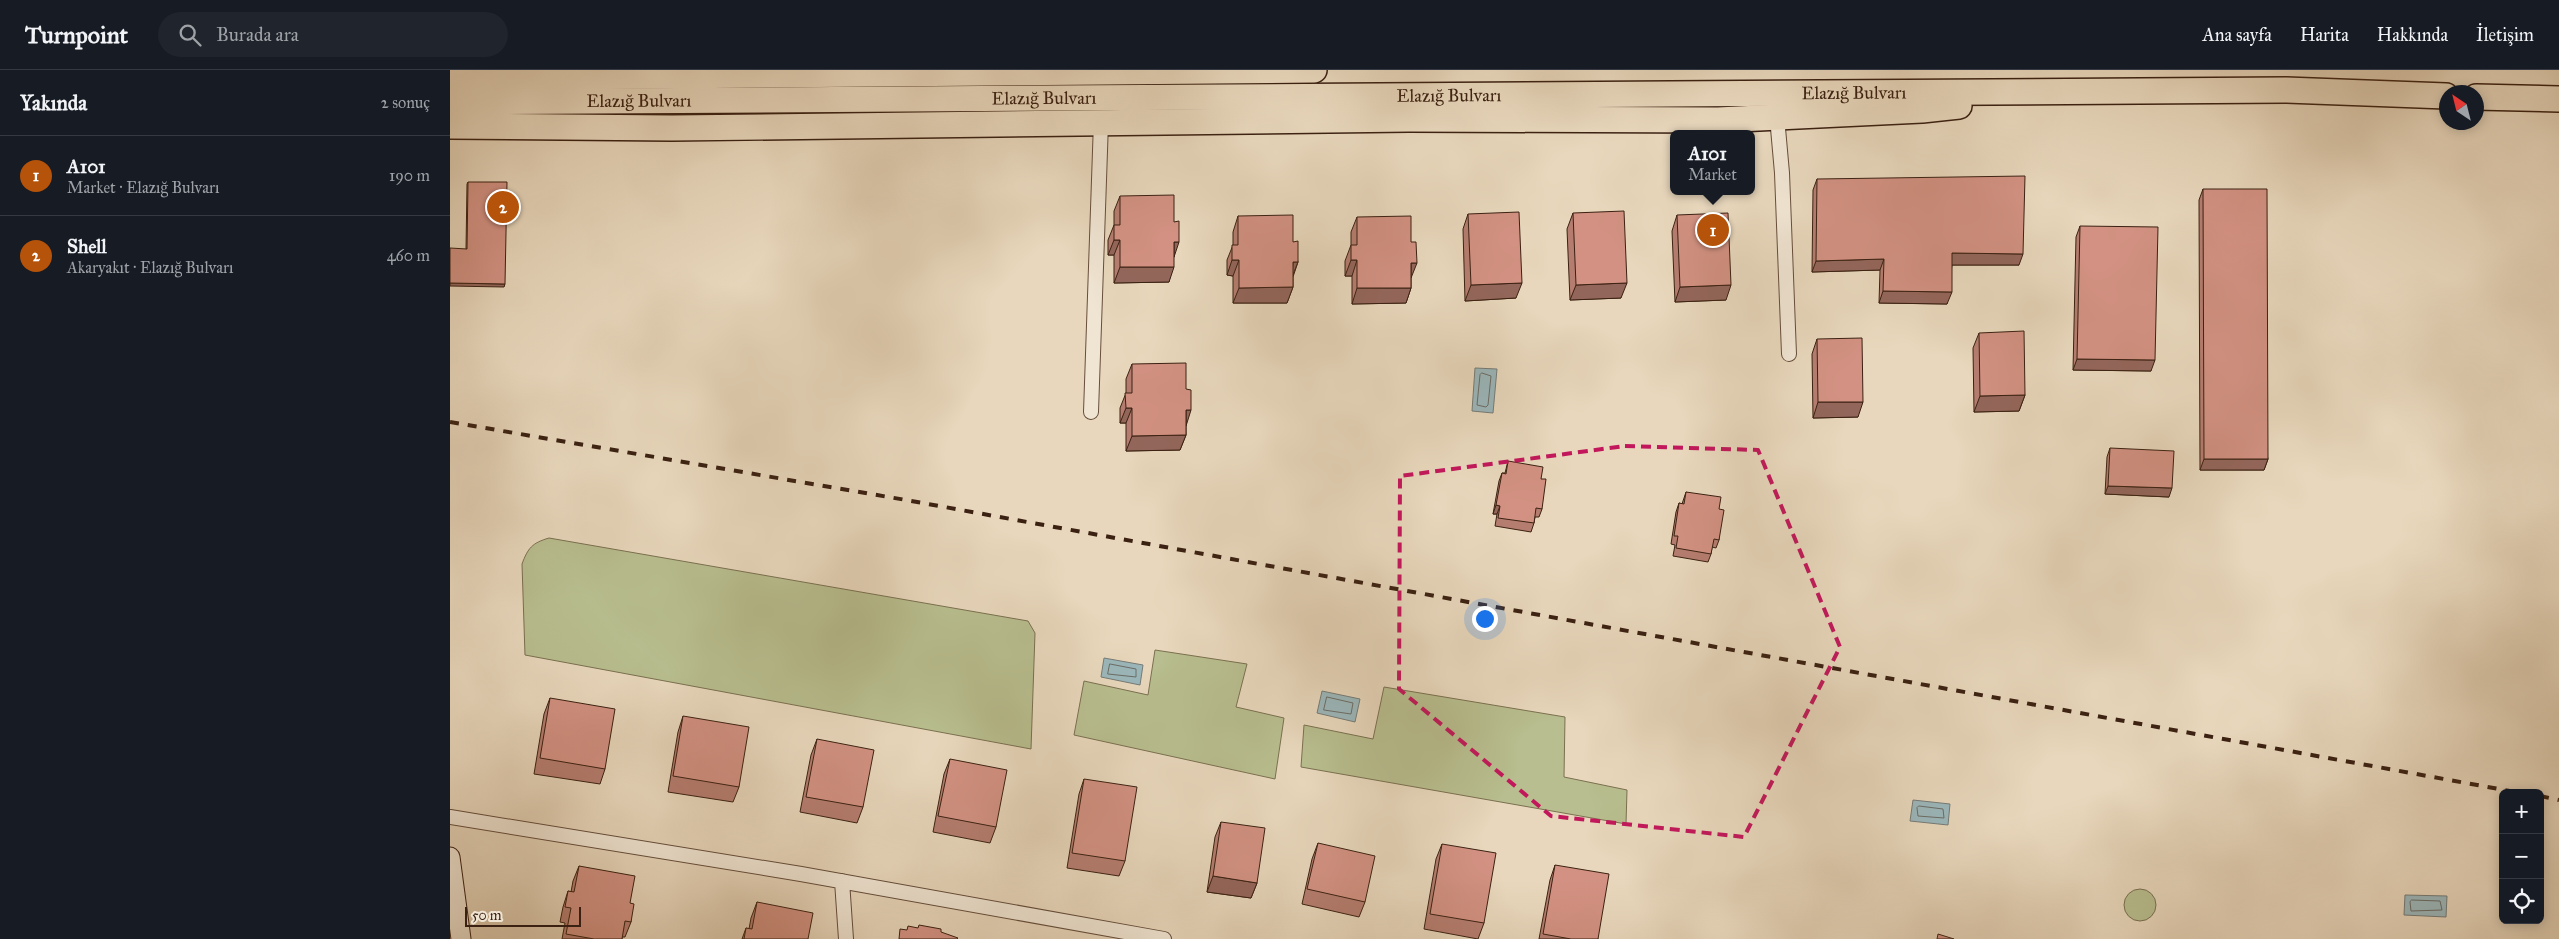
<!DOCTYPE html>
<html lang="tr">
<head>
<meta charset="utf-8">
<style>
  :root { --surface:#171b24; --page:#20242c; --text:#f1f3f6; --muted:#9ea1a6; --line:#363941; --accent:#b45309 }
  body { margin:0; font-family:"IM FELL Great Primer",serif; background:var(--page); color:var(--text) }
  .controls { position:absolute; right:15px; bottom:15px; display:grid; overflow:hidden; border-radius:8px; box-shadow:0 2px 12px #0003 }
  .controls button { width:45px; height:45px; display:grid; place-items:center; padding:0; border:0; border-bottom:1px solid var(--line); background:var(--surface); color:var(--text); font:25px sans-serif }
  .compass { position:absolute; left:1989px; top:15px; width:45px; height:45px; border-radius:50%; background:var(--surface); box-shadow:0 2px 12px #0003; rotate:325deg }
  .scale { position:absolute; left:15px; bottom:12px; width:116px; box-sizing:border-box; padding-left:5px; border:2px solid #3b2112; border-top:0; font-size:14px; line-height:18px; white-space:nowrap; color:#3b2112; -webkit-text-stroke:4px #f0e5d3; paint-order:stroke }
  .you { position:absolute; left:1034px; top:548px; width:18px; height:18px; margin:-12px; border:4px solid #fff; border-radius:50%; background:#1a73e8; box-shadow:0 0 0 8px #1a73e833 }
  .badge { display:grid; place-items:center; width:32px; height:32px; border-radius:50%; background:var(--accent); color:#fff; font-size:16px; font-weight:700 }
  .pin { position:absolute; translate:-50% -50%; border:2px solid #fff; box-shadow:0 1px 5px #0006 }
  .popup { position:absolute; left:1220px; top:60px; width:85px; height:65px; box-sizing:border-box; display:grid; place-content:center; border-radius:8px; background:var(--surface); filter:drop-shadow(0 1px 4px #0005); font-size:16px; white-space:nowrap; color:var(--muted) }
  .popup b { font-size:19px; color:var(--text) }
  .popup::after { content:''; position:absolute; left:50%; top:100%; margin-left:-10px; border:10px solid transparent; border-top-color:var(--surface) }
  .list { margin:0; padding:0; list-style:none }
  h2 { display:flex; justify-content:space-between; align-items:center; height:65px; margin:0; padding:0 20px; font-size:21px }
  h2 small { font-size:16px; font-weight:400; color:var(--muted) }
  .list li { display:grid; grid-template-columns:32px 1fr auto; gap:15px; align-items:center; box-sizing:border-box; height:80px; padding:0 20px; border-top:1px solid var(--line) }
  .list b { display:block; font-size:19px; white-space:nowrap }
  .list p { margin:0; font-size:16px; white-space:nowrap; color:var(--muted) }
  .list em { font-size:16px; font-style:normal; color:var(--muted) }
  .icon { flex:none; width:28px; height:28px; fill:none; stroke:currentColor; stroke-width:2; stroke-linecap:round; stroke-linejoin:round }
  .map { position:relative; flex:none; width:2109px; height:869px; overflow:hidden }
  header { display:flex; align-items:center; gap:30px; box-sizing:border-box; height:70px; padding:0 25px; background:var(--surface); border-bottom:1px solid var(--line) }
  header strong { font-size:24px }
  nav { display:flex; gap:28px; margin-inline-start:auto; font-size:18px }
  .search { width:350px; height:45px; background:var(--page); display:flex; align-items:center; gap:12px; box-sizing:border-box; padding:0 18px; border-radius:28px; color:var(--muted); font-size:19px }
  main { display:flex }
  aside { flex:1; background:var(--surface) }
  .map>svg:first-child { display:block }
  .green { fill:#b8be8f; stroke:#7a7050 }
  .water { fill:#9bb7bb; stroke:#757b77 }
  .lines { fill:none; stroke-linecap:round; stroke-linejoin:round }
  .shore { stroke:#6b6c66; stroke-width:1 }
  .street-casing { stroke:#664e3c; stroke-width:16 }
  .secondary-casing { stroke:#3b2112; stroke-width:21 }
  .highway-casing { stroke:#3b2112; stroke-width:28 }
  .street { stroke:#f0e5d3; stroke-width:14 }
  .secondary { stroke:#f0e5d3; stroke-width:19 }
  .highway { stroke:#e8d7bc; stroke-width:25 }
  .rail { stroke:#3b2112; stroke-width:4; stroke-dasharray:9 9; stroke-linecap:butt }
  .wall { fill:#b57d70; stroke:#3b2112 }
  .shaded-wall { fill:#93665b; stroke:#3b2112 }
  .building { fill:#d29182; stroke:#3b2112 }
  .marked { fill:none; stroke:#c2185b; stroke-width:4; stroke-dasharray:10 6; stroke-linejoin:round }
  .labels { text-anchor:middle; stroke-width:5; stroke-linejoin:round; paint-order:stroke }
  .street-label { font-size:18px; fill:#3b2112; stroke:#f0e5d3 }
</style>
</head>
<body>
<header>
<strong>Turnpoint</strong>
<div class="search"><svg class="icon" aria-label="search" viewBox="0 0 24 24"><circle cx="10" cy="10" r="6"/><path d="M15 15l6 6"/></svg>Burada ara</div>
<nav><a>Ana sayfa</a><a>Harita</a><a>Hakkında</a><a>İletişim</a></nav>
</header>
<main>
<aside>
<h2>Yakında<small>2 sonuç</small></h2>
<ul class="list">
<li><span class="badge">1</span><div><b>A101</b><p>Market · Elazığ Bulvarı</p></div><em>190 m</em></li>
<li><span class="badge">2</span><div><b>Shell</b><p>Akaryakıt · Elazığ Bulvarı</p></div><em>460 m</em></li>
</ul>
</aside>
<div class="map">
<svg width="2109" height="869" viewBox="0 0 2109 869">
  <rect width="100%" height="100%" fill="#e8d7bc"/>
  <filter id="stains"><feTurbulence type="fractalNoise" baseFrequency=".004" numOctaves="4"/><feColorMatrix values="0 0 0 0 .2 0 0 0 0 .09 0 0 0 0 .02 0 0 0 .5 -.17"/></filter>
  <radialGradient id="worn" r=".72"><stop offset=".6" stop-color="#630" stop-opacity="0"/><stop offset="1" stop-color="#630" stop-opacity=".3"/></radialGradient>
  <path class="green" d="M99 468 578 551 585 563 581 679 75 585 72 494C78 478 82 473 99 468Z
    M705 580 797 594 786 637 834 648 825 709 624 665 634 611 698 625Z
    M934 617 1115 647 1114 707 1177 720 1176 754 851 697 854 655 923 669Z
    M1674 835a16 16 0 1 1 32 0a16 16 0 1 1-32 0Z"/>
  <path class="water" d="M1025 298 1047 299 1043 343 1022 341Z
    M654 588 693 595 690 615 651 607Z
    M872 621 910 629 905 652 867 643Z
    M1463 730 1500 734 1498 755 1460 751Z
    M1955 825 1997 826 1996 847 1954 845Z"/>
  <g class="lines">
    <path class="shore" d="M1032 303 1041 306 1038 335 1036 337 1027 335 1030 305Z
      M660 594 686 599V607L658 604Z
      M877 627 903 633 901 644 874 640Z
      M1469 736 1493 739 1494 748 1468 746 1467 738Z
      M1962 830 1990 831 1992 840 1961 841 1960 832Z"/>
    <g class="street-casing">
      <path id="street" d="M1327 47 1332 103 1339 284
        M641 342 651 52
        M0 747 351 804 714 869
        M392 811 396 869"/>
    </g>
    <g class="secondary-casing">
      <path id="secondary" d="M0 787 11 869"/>
    </g>
    <g class="highway-casing">
      <g id="highway">
        <path d="M0 8 864 0"/>
        <path d="M2026 27 2109 29"/>
        <path id="s1" d="M0 32 1836 20 1996 26"/>
        <path d="M0 56 222 58 959 49 1268 50 1472 40 1509 36"/>
      </g>
    </g>
    <use href="#street" class="street"/>
    <use href="#secondary" class="secondary"/>
    <use href="#highway" class="highway"/>
    <path class="rail" d="M0 352 456 430 2071 723
      M2090 726 2109 730"/>
  </g>
  <path class="wall" d="M1367 109 1569 195H1502L1497 234 1429 233 1430 200 1362 202 1363 120Z
    M18 112 54 217 16 179 17 114Z
    M1753 119 1818 389 1814 400H1750L1749 130Z
    M670 126 724 186 719 212 664 213V185H658V170L664 155V141Z
    M1123 143 1171 228 1120 230 1117 159Z
    M1018 144 1066 228 1015 231 1013 159Z
    M1227 145 1276 230 1225 232 1222 161Z
    M788 146 843 172 848 192 843 207V217L837 233H783V206L777 205V190L783 175V162Z
    M907 147 961 207V218L956 233 902 234V206H895V191L901 175V162Z
    M1630 156 1701 301 1623 300 1626 167Z
    M1529 263 1575 325 1569 341 1524 342 1523 278Z
    M1367 269 1408 347 1363 348 1362 284Z
    M682 294 736 355V365L730 380 676 381V353H670V338L676 323V309Z
    M1660 378 1719 427 1655 424 1657 387Z
    M1058 391 1092 439 1089 447H1085L1084 453 1081 462 1045 456 1047 444H1043L1049 411 1052 403H1055Z
    M1236 422 1269 439V470L1266 478 1262 477 1261 484 1258 492 1223 486 1225 475 1221 474 1226 442 1229 433 1232 434Z
    M100 628 155 699 150 714 84 704 94 644Z
    M233 646 289 717 283 732 218 722 228 662Z
    M367 669 413 737 407 753 350 742 361 685Z
    M500 689 546 757 540 773 483 762 494 704Z
    M634 709 675 791 669 806 617 798 629 724Z
    M771 752 807 813 801 828 757 822 765 767Z
    M868 773 915 832 909 847 852 834 862 789Z
    M992 774 1034 853 1028 869 974 859 986 789Z
    M1105 795 1148 869H1089L1100 810Z
    M129 796 180 833 181 852 175 867H172V869H112L115 853 110 852 113 837 118 821 121 822 123 811Z
    M307 832 358 869H292L296 858 299 859 301 848Z"/>
  <path class="shaded-wall" d="M664 170H670L664 185H658Z
    M724 172H729L724 187Z
    M1502 183 1573 184 1569 195H1498Z
    M1434 189 1430 200 1362 202 1366 191Z
    M782 190H789L783 206 777 205Z
    M901 190H907L902 206H895Z
    M843 192H848L842 207Z
    M961 193H967L961 208Z
    M670 197H724L719 212 664 213Z
    M0 213 55 214 54 217 0 216Z
    M1072 213 1066 228 1015 231 1021 215Z
    M1177 213 1171 228 1120 230 1126 215Z
    M1281 215 1276 230 1225 232 1230 217Z
    M843 217 837 233H783L789 218Z
    M907 218H961L956 233 902 234Z
    M1433 221 1502 222 1497 234 1429 233Z
    M1627 289 1705 290 1701 301 1623 300Z
    M1575 325 1569 341 1524 342 1530 326Z
    M1368 332H1413L1408 347 1363 348Z
    M676 338H682L676 353H670Z
    M736 340H741L736 356Z
    M736 365 730 380 676 381 682 366Z
    M1754 389H1818L1814 400H1750Z
    M1658 416 1722 418 1719 427 1655 424Z
    M1046 435 1050 436 1047 444H1043Z
    M763 806 807 813 801 828 757 822Z"/>
  <path class="building" d="M1575 106 1573 184 1502 183V222L1433 221 1434 189 1366 191 1367 109Z
    M18 112H57L55 214 0 213V178L17 179Z
    M1753 119H1817L1818 389H1754Z
    M724 125V152L729 151V172H724V197H670V170H664V155H670V126Z
    M1174 141 1177 213 1126 215 1123 143Z
    M1069 142 1072 213 1021 215 1018 144Z
    M1278 143 1281 215 1230 217 1227 145Z
    M843 145V172L848 171V192H843V217L789 218V190H782V175H788V146Z
    M961 146V172H966L967 193H961V218H907V190H901V175H907V147Z
    M1630 156 1708 157 1705 290 1627 289Z
    M1574 261 1575 325 1530 326 1529 263Z
    M1412 268 1413 332H1368L1367 269Z
    M736 293V319L741 320V340H736V365L682 366V338H676L675 323H682V294Z
    M1660 378 1724 381 1722 418 1658 416Z
    M1058 391 1093 397 1091 409H1096L1092 439 1086 438 1084 453 1048 448 1050 436 1046 435 1052 403 1056 404Z
    M1236 422 1271 427 1269 439 1274 440 1269 470 1264 469 1261 484 1226 478 1228 466H1224L1229 433 1234 434Z
    M100 628 165 639 155 699 90 688Z
    M233 646 299 657 289 717 223 706Z
    M367 669 424 680 413 737 356 727Z
    M500 689 557 700 546 757 488 746Z
    M634 709 687 717 675 791 622 783Z
    M771 752 815 758 807 813 763 806Z
    M868 773 925 786 915 832 857 819Z
    M992 774 1046 783 1034 853 980 844Z
    M1105 795 1159 804 1148 869H1121L1093 864Z
    M129 796 185 806 180 833 184 834 181 852 175 851 172 869H144L116 864 121 838 115 837 118 821 124 822Z
    M307 832 363 843 358 869H294L296 858 302 859Z
    M469 855 491 859V862L508 868 507 869H449L450 859 457 860 458 856 468 858Z
    M1488 864 1504 869H1487Z"/>
  <path class="marked" d="M1175 376 1308 380 1390 577 1294 767 1101 746 949 619 950 406Z"/>
  <g class="labels">
    <g class="street-label">
      <text dy="6" stroke="none"><textPath href="#s1" startOffset="1404">Elazığ Bulvarı</textPath></text>
      <text dy="6" stroke="none"><textPath href="#s1" startOffset="999">Elazığ Bulvarı</textPath></text>
      <text dy="6" stroke="none"><textPath href="#s1" startOffset="594">Elazığ Bulvarı</textPath></text>
      <text dy="6" stroke="none"><textPath href="#s1" startOffset="189">Elazığ Bulvarı</textPath></text>
    </g>
  </g>
  <rect width="100%" height="100%" filter="url(#stains)"/>
  <rect width="100%" height="100%" fill="url(#worn)"/>
</svg>
<div class="controls">
<button>+</button>
<button>−</button>
<button><svg class="icon" aria-label="locate" viewBox="0 0 24 24"><circle cx="12" cy="12" r="6"/><path d="M12 2v4M12 18v4M2 12h4M18 12h4"/></svg></button>
</div>
<svg class="compass" viewBox="-18 -18 36 36"><path d="M0-13l5 13h-10z" fill="#e53935"/><path d="M0 13l5-13h-10z" fill="#9ea1a6"/></svg>
<div class="scale">50 m</div>
<div class="you"></div>
<div class="pin badge" style="left:1263px;top:160px">1</div>
<div class="popup"><b>A101</b>Market</div>
<div class="pin badge" style="left:53px;top:137px">2</div>
</div>
</main>
</body>
</html>
